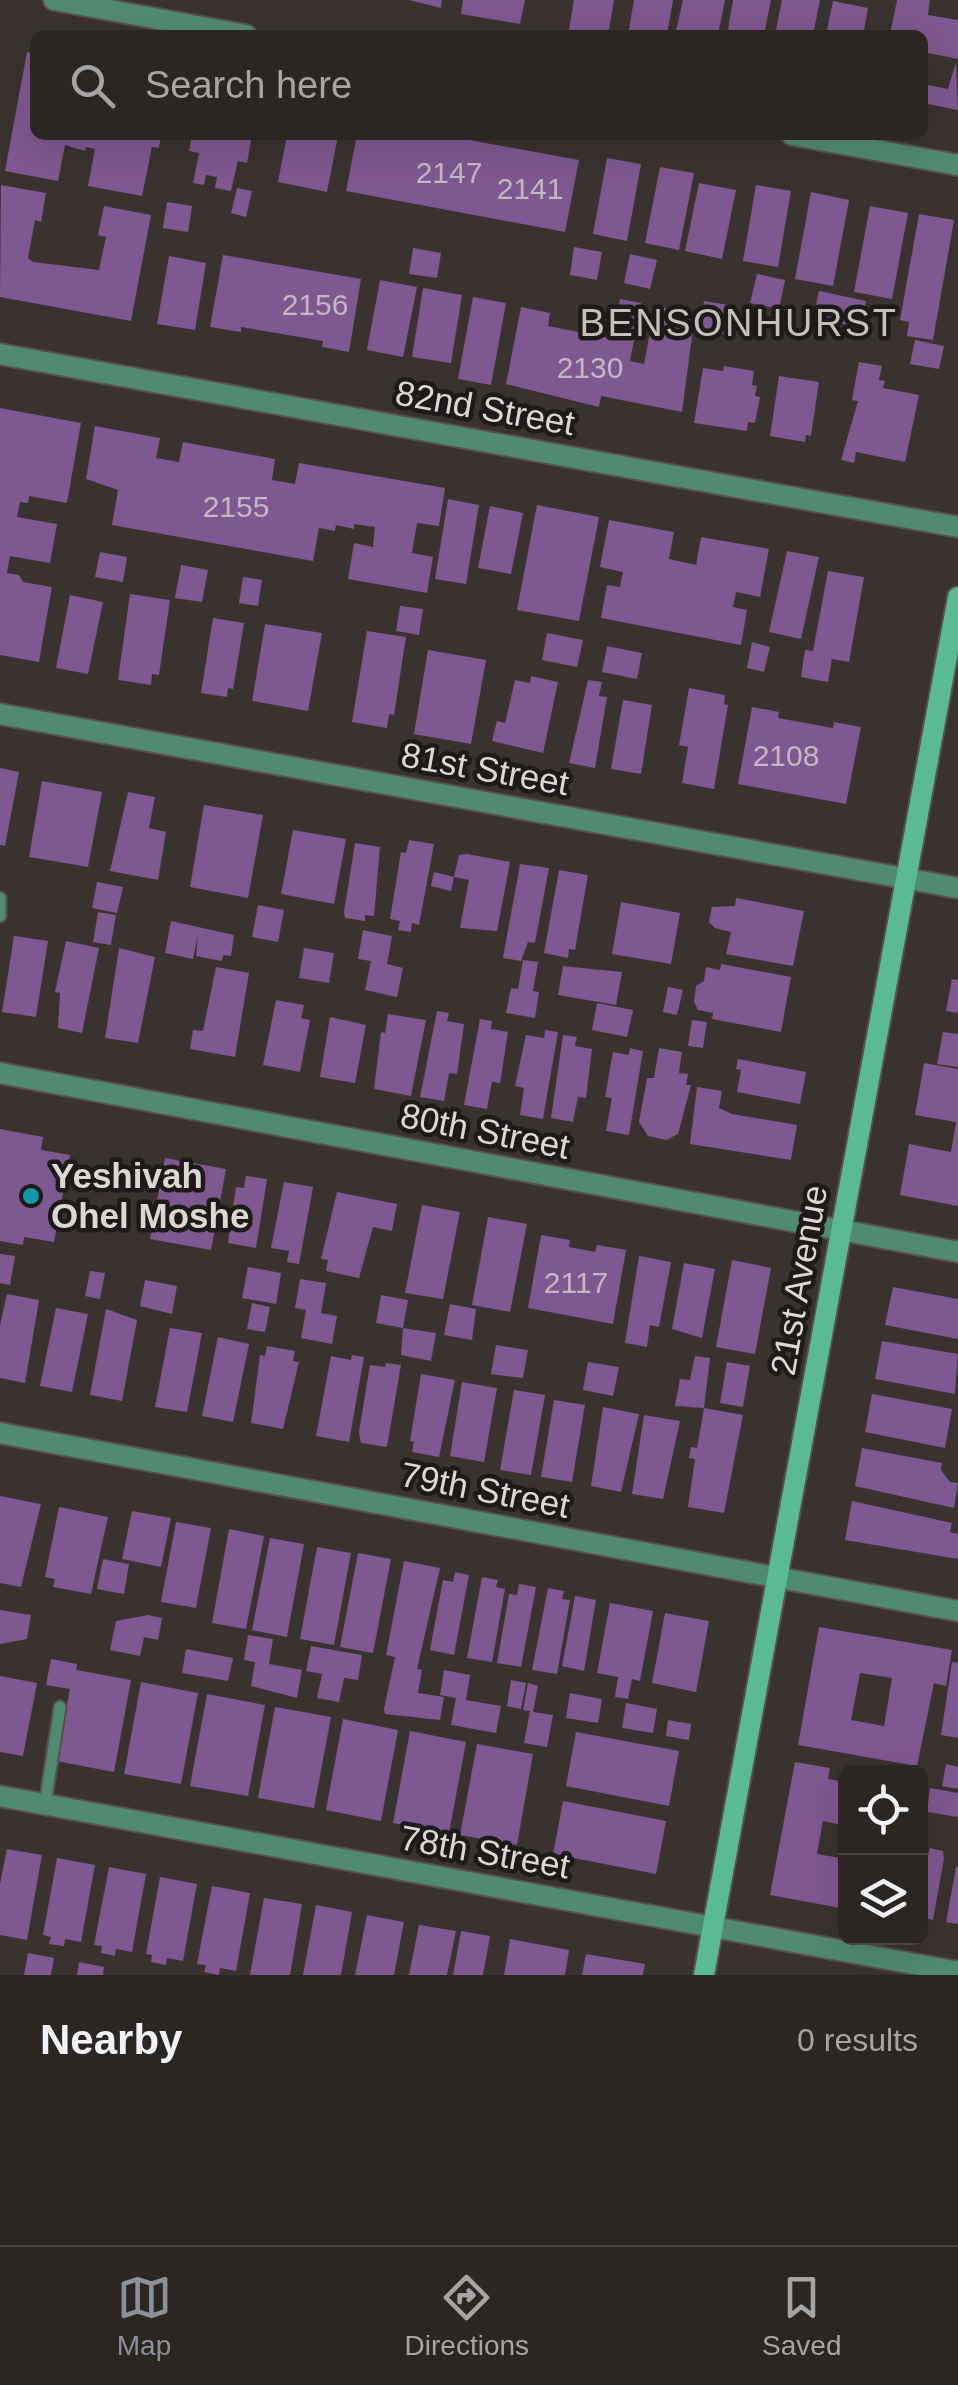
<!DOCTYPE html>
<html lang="en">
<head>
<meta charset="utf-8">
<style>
  :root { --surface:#2c2623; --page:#342e2b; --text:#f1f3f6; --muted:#a6a5a6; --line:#484341; --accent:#8c9099 }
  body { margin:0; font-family:Arial,sans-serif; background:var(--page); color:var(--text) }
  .controls { position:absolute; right:30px; bottom:30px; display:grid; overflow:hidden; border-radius:15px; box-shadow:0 10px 40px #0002 }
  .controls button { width:90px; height:90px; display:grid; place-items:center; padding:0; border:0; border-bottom:2px solid var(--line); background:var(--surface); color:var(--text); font:50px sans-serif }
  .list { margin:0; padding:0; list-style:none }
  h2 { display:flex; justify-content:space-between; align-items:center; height:130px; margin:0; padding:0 40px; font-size:42px }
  h2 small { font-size:32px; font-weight:400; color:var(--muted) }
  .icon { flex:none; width:55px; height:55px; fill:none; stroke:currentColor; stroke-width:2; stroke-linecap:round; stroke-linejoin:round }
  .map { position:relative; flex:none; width:958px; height:1975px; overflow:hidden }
  .search { position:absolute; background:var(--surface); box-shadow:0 10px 40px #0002; left:30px; right:30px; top:30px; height:110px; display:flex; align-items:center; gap:25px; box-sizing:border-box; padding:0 35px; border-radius:15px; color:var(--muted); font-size:38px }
  .sheet { height:270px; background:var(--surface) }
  nav { display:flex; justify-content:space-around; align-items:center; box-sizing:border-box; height:140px; border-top:2px solid var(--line); background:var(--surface); font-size:28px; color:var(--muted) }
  nav a { display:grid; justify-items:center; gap:5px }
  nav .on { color:var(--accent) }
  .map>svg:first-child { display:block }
  .building { fill:#7e5890; fill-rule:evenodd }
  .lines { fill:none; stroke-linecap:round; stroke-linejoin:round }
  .lane-casing { stroke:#57504d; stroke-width:15 }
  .street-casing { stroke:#57504d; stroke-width:24 }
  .secondary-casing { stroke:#57504d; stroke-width:24 }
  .lane { stroke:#518a73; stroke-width:11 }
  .street { stroke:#518a73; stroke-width:20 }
  .secondary { stroke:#5bba96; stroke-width:20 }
  .culture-dot { fill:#0f9aa8; stroke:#1e1a19; stroke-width:4 }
  .labels { text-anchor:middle; stroke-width:9; stroke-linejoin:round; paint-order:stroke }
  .number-label { font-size:30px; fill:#c4b7c4 }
  .street-label { font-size:35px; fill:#dcd7d5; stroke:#1e1a19 }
  .poi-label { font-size:35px; font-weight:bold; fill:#dcd7d5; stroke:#1e1a19; text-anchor:start }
  .neighbourhood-label { font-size:38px; letter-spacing:2.5px; fill:#c8bebb; stroke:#1e1a19 }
</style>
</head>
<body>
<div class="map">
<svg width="958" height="1975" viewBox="0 0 958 1975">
  <rect width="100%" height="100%" fill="#3a322f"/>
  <path class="building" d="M409 0H442L441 8Z
    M463 0H525L520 24 461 14Z
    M574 0H614L608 35H568Z
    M634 0H673L667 35H628Z
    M683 0H725L718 35H675Z
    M733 0H771L764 35H727Z
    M782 0H820L813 35H775Z
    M897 0H930L928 15 958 20V59L923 52V35H890Z
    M833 1 868 8 863 35H826Z
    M27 52 35 54V135H161L159 148 152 147 142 196 88 186 95 149 86 147 85 151 65 145 58 181 5 171Z
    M956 62 958 110 923 103V84L948 89Z
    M192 135H252L247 163 238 161 231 191 215 188 217 177 206 175 204 185 193 183 199 153 189 151Z
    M287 135H338L327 192 278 182Z
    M357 135H442L579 160 565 232 346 191Z
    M607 158 641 164 627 241 593 234Z
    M660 167 694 173 679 250 645 243Z
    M699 183 736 190 722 259 685 251Z
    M1 185 46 193 41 222 35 220 28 258 33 262 99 270 106 237 98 235 104 206 151 215 131 321 0 297Z
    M756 185 791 191 778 267 743 261Z
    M237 188 252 191 246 217 231 213Z
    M811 192 849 200 833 286 795 279Z
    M167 202 192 206 188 232 163 228Z
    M870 206 908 213 892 299 854 292Z
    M919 214 954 220 933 340 907 336 909 322 900 320Z
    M574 247 602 252 597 280 570 275Z
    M413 248 441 253 437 278 409 274Z
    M630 254 657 260 650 289 624 283Z
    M223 255 361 279 349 352 322 347 323 341 241 327V332L210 327Z
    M169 256 206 263 195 330 157 324Z
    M757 274 785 280 779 309 750 303Z
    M380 280 417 287 403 357 367 350Z
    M423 288 462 295 451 363 412 357Z
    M819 291 866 301 861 327 813 318Z
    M473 297 506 303 491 385 458 379Z
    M620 299 641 303 630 361 644 364 655 306 695 314 682 412 601 396 599 407 506 384 521 307 550 313 548 326 613 339Z
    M704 301 729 305 724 334 699 330Z
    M915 340 944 346 939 369 910 364Z
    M859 362 882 366 879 380 885 381 883 388 919 395 905 462 856 452 854 463 841 460 858 401 852 400Z
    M724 366 754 371 752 385 757 386 755 396 760 397 755 423 748 422 747 431 694 423 703 368 723 371Z
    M779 376 819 382 811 436 806 435 805 442 770 436Z
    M0 408 81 423 67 503 29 496 28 503 20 502 17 517 57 524 50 563 10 556 7 573 19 575 23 582 52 587 39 662 0 655Z
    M95 426 160 438 156 458 179 462 183 442 275 459 272 480 295 484 299 463 445 488 439 526 417 523 412 553 433 557 427 593 348 579 354 543 373 547 375 527 354 524V529L336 525 335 531 319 528 313 561 112 525 118 490 86 479Z
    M448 499 479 505 466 584 435 579Z
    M537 505 599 517 579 621 517 610Z
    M490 506 523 513 511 574 478 568Z
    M609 520 674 532 669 559 696 565 701 537 769 549 760 597 736 592 733 607 747 610 741 645 601 618 607 585 620 587 623 572 600 567Z
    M787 551 819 557 801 639 769 632Z
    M100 552 127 557 123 582 95 577Z
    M181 565 208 570 202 602 175 598Z
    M828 571 864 577 849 662 832 659 828 682 801 677 805 650 813 651Z
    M243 577 262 580 258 606 239 603Z
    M130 594 170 600 159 675 152 674 151 685 118 680Z
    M70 595 103 602 88 674 56 668Z
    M400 606 423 609 419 635 396 631Z
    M213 618 244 623 233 689 228 688 227 697 201 693Z
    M265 624 322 633 308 711 252 701Z
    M367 631 406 637 394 715 389 714 387 728 352 722Z
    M547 633 583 640 577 667 542 660Z
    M752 642 770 647 764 672 747 668Z
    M607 646 642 653 637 679 602 672Z
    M428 650 486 660 471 744 414 734Z
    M531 676 558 682 543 753 492 741 497 721 505 723 515 680 530 683Z
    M588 680 602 682 599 696 607 697 595 768 569 763Z
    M689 688 725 695 724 704 728 705 714 789 682 783 688 747 679 745Z
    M623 700 652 705 641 774 611 769Z
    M752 707 779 712 778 718 833 728 834 722 861 727 846 804 738 784Z
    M0 768 19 772 5 846 0 845Z
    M42 781 102 792 88 867 29 857Z
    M128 792 155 797 149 828 166 832 158 880 110 871Z
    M204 805 263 815 248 898 190 887Z
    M293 830 346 839 334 904 281 894Z
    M409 840 434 844 419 925 412 923 411 932 398 930 400 921 390 919 401 852 406 853Z
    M355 843 380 847 374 916 365 915V921L345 918 344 912Z
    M467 854 510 862 497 931 460 928 469 880 454 877 459 855Z
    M520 864 549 868 535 943 528 942 521 961 503 958Z
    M559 870 588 875 575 950 569 949 568 958 544 953Z
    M434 872 454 877 451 891 431 886Z
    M97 882 123 887 117 913 92 908Z
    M736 898 804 911 793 966 726 954 731 932 715 928 709 922 712 907 735 906Z
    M621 902 680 913 671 964 612 954Z
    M258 905 284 910 278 942 252 937Z
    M98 912 116 915 111 945 93 942Z
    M171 921 234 935 231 956 223 955 222 961 196 956 198 935 193 959 165 953Z
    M363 930 392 936 387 964 403 968 397 997 365 990 371 961 358 959Z
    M14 936 48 941 36 1017 2 1012Z
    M66 941 99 948 82 1033 58 1028 60 993 55 992Z
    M119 948 155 957 138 1043 105 1038Z
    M304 948 334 953 329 983 299 978Z
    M523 960 538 962 533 991 539 992 535 1018 506 1013 511 988 518 989Z
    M721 964 791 977 781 1032 712 1019 713 1013 698 1010 694 1002 696 986 704 981 706 967 720 970Z
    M563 966 622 972 616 1005 558 995Z
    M216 967 249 973 235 1057 190 1049 193 1030 203 1031Z
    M952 979 958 980V1013L946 1011Z
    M668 987 683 990 677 1015 663 1012Z
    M276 1000 304 1005 301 1018 310 1020 300 1072 263 1065Z
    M597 1003 633 1010 627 1037 592 1030Z
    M437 1011 449 1013 447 1021 464 1024 457 1074 449 1073 444 1101 420 1097Z
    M388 1014 426 1020 411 1096 374 1089 381 1032 385 1033Z
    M330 1017 366 1025 355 1083 320 1077Z
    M480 1019 492 1021 491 1029 508 1032 501 1078 500 1083 492 1082 487 1109 464 1105Z
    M692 1020 707 1022 703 1048 688 1046Z
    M545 1030 558 1032 543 1119 520 1115 524 1088 515 1086 526 1035 544 1038Z
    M943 1032 958 1034V1067L937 1064Z
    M563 1035 577 1037 575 1046 592 1049 586 1098 578 1097 573 1122 551 1118Z
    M630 1048 643 1051 629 1135 606 1131 612 1098 605 1097 613 1052 629 1055Z
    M659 1048 682 1052 679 1073 688 1074 686 1085H691L678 1134 666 1140 648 1136 639 1122 647 1078H654Z
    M738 1059 806 1072 800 1104 737 1092 741 1070 736 1069Z
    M924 1063 958 1069V1206L900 1195 909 1144 951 1152 956 1122 915 1115Z
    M697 1087 722 1091 719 1108 732 1114 797 1125 791 1160 690 1144Z
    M0 1129 43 1137 41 1150 70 1155 54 1242 24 1237 23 1245 0 1241Z
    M165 1158 226 1169 211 1250 150 1239Z
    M246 1176 267 1179 256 1248 228 1243 236 1187 244 1188Z
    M284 1182 313 1187 299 1264 287 1262 289 1251 271 1248Z
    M337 1192 397 1204 392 1231 373 1227 359 1278 326 1271 328 1260 321 1259Z
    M422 1205 460 1212 443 1299 405 1293Z
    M488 1217 527 1224 510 1312 472 1305Z
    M541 1235 570 1240 569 1247 595 1252 597 1245 626 1250 613 1324 528 1308Z
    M0 1254 15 1256 10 1285 0 1283Z
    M639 1256 671 1262 659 1327 650 1325 647 1347 625 1343Z
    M732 1260 771 1268 755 1354 716 1347Z
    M684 1263 715 1269 702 1338 672 1329Z
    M248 1267 281 1273 276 1304 242 1298Z
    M90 1271 105 1273 100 1299 85 1296Z
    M300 1279 326 1283 321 1313 337 1316 332 1344 301 1338 306 1310 295 1308Z
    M145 1280 177 1286 172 1314 140 1306Z
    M893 1287 958 1299V1339L885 1325Z
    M7 1294 39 1300 25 1383 0 1378V1325Z
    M381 1295 408 1300 403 1328 376 1323Z
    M252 1303 270 1307 265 1332 247 1329Z
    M450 1304 476 1309 472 1340 444 1335Z
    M56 1308 88 1314 72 1392 40 1386Z
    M106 1309 137 1320 122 1401 90 1395Z
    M170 1328 202 1333 187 1412 155 1407Z
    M403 1328 436 1333 431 1361 401 1355Z
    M218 1337 249 1344 233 1422 202 1416Z
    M882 1341 958 1354 955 1394 875 1379Z
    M496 1345 528 1350 523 1378 491 1374Z
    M267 1346 295 1351 293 1361 299 1362 283 1429 251 1423 260 1355 265 1356Z
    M352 1355 364 1357 349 1442 316 1436 331 1356 351 1360Z
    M695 1356 710 1358 704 1408 743 1415 724 1513 688 1507 695 1459 689 1458 691 1447 697 1448 704 1408 675 1406 680 1379 690 1380Z
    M588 1362 619 1367 613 1396 583 1390Z
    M727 1362 750 1366 743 1407 720 1403Z
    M386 1363 401 1365 387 1447 361 1443 359 1432 370 1365 385 1367Z
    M421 1374 455 1380 439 1457 412 1452 414 1442 410 1441Z
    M462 1382 497 1388 484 1462 450 1456Z
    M514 1390 545 1395 531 1475 500 1470Z
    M872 1394 952 1409 945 1448 865 1432Z
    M554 1400 585 1405 572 1482 541 1477Z
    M603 1407 639 1414 621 1492 591 1486Z
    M644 1415 680 1421 663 1499 632 1494Z
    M862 1448 942 1463 941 1470 950 1482 958 1483 954 1508 855 1486Z
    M0 1496 41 1504 21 1587 0 1583Z
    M852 1501 952 1523 950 1532 958 1534V1559L845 1540Z
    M59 1507 108 1517 91 1594 53 1587 55 1579 45 1577Z
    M132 1511 171 1518 161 1567 122 1559Z
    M176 1522 211 1528 196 1608 161 1602Z
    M229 1529 264 1536 246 1629 212 1623Z
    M270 1538 304 1544 287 1637 252 1630Z
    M317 1547 351 1553 334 1645 300 1639Z
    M358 1553 391 1559 373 1653 340 1647Z
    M103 1559 129 1564 124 1594 97 1589Z
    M404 1561 440 1568 417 1669 422 1670 418 1693 444 1697 440 1720 385 1714 384 1709 395 1657 386 1655Z
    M455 1572 469 1575 454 1655 430 1650 443 1580 453 1582Z
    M482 1577 498 1580 496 1587 505 1589 492 1662 467 1658Z
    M519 1584 536 1587 521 1667 497 1663 509 1594 517 1595Z
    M548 1588 564 1591 562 1599 570 1600 557 1674 532 1670Z
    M575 1596 596 1600 584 1671 562 1666Z
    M610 1603 653 1611 640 1681 632 1679 628 1699 615 1697 618 1677 597 1673Z
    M0 1610 31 1615 27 1639 0 1644Z
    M665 1613 709 1621 696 1692 652 1683Z
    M148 1615 162 1618 158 1640 144 1637 140 1656 110 1650 116 1621Z
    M819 1627 952 1650 946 1686 934 1683 917 1766 798 1745ZM860 1673 892 1678 884 1726 851 1720Z
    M248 1635 273 1639 269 1664 302 1670 297 1698 251 1686 255 1662 244 1660Z
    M311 1646 362 1655 358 1680 344 1678 339 1702 317 1698 322 1674 306 1671Z
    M186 1649 233 1658 228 1681 182 1673Z
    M51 1659 77 1664 76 1670 131 1680 114 1772 56 1761 70 1689 46 1685Z
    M952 1662 958 1663V1738L941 1735Z
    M444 1670 470 1675 466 1700 501 1706 496 1733 451 1725 456 1698 440 1695Z
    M0 1676 37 1683 23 1756 0 1752Z
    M511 1680 526 1683 521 1709 507 1706Z
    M141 1682 198 1693 181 1784 124 1774Z
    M528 1683 538 1686 533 1712 553 1715 547 1747 524 1743 530 1711 523 1710Z
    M570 1693 602 1699 598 1723 566 1718Z
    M207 1694 265 1705 248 1796 190 1786Z
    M626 1703 657 1709 653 1733 622 1728Z
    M275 1707 331 1717 314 1808 258 1798Z
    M343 1719 398 1730 381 1821 326 1810Z
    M668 1720 691 1724 689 1740 666 1736Z
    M410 1731 466 1742 449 1833 393 1823Z
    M576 1732 679 1751 669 1806 566 1786Z
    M477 1744 533 1754 517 1845 460 1835Z
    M795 1762 830 1768 828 1779 846 1782V1826L823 1821 817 1854 846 1859V1909L770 1895Z
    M946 1764 958 1767V1789L942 1786Z
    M930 1788 958 1793V1817L927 1812Z
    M563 1801 666 1821 656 1874 553 1854Z
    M930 1848 943 1851 944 1859 933 1920 920 1917V1854L928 1856Z
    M7 1849 42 1855 27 1940 0 1935V1884Z
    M57 1858 95 1865 81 1942 65 1939 64 1946 49 1944 51 1937 43 1935Z
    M109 1867 146 1874 132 1952 116 1949 115 1956 101 1953 102 1946 94 1945Z
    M956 1867H958V1924L946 1922Z
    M160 1877 197 1884 183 1961 167 1958 166 1965 151 1962 152 1955 146 1954Z
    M212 1886 250 1893 236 1971 220 1968 219 1975 204 1972 206 1965 197 1964Z
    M264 1898 302 1904 290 1975H250Z
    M316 1905 352 1912 341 1975H303Z
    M367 1915 404 1922 394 1975H355Z
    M419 1925 456 1931 447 1975H409Z
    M461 1931 490 1936 483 1975H453Z
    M510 1939 569 1950 565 1975H504Z
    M28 1953 54 1958 51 1975H24Z
    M586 1954 645 1964 643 1975H582Z
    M79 1962 104 1967 103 1975H77Z"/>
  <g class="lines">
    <g class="lane-casing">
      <path id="lane" d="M0 898V916
        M45 1804 60 1707"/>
    </g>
    <g class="street-casing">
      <path id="street" d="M54 0 246 35
        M792 135 958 165
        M0 354 958 527
        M0 714 958 888
        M0 1073 958 1252
        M0 1433 958 1611
        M0 1796 958 1972"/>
    </g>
    <g class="secondary-casing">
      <path id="secondary" d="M704 1975 958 597"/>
    </g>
    <use href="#lane" class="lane"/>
    <use href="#street" class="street"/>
    <use href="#secondary" class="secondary"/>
  </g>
  <circle class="culture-dot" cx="31" cy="1196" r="10"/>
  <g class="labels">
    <g class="number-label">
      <text x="449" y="183">2147</text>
      <text x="530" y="199">2141</text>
      <text x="315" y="315">2156</text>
      <text x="590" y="378">2130</text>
      <text x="236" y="517">2155</text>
      <text x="786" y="766">2108</text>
      <text x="576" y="1293">2117</text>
    </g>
    <g class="street-label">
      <text transform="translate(485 408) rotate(10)" y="12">82nd Street</text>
      <text transform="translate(485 769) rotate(10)" y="12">81st Street</text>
      <text transform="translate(485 1131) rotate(11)" y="12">80th Street</text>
      <text transform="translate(799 1280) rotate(-80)" y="12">21st Avenue</text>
      <text transform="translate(485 1490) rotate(11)" y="12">79th Street</text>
      <text transform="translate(485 1852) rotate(10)" y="12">78th Street</text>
    </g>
    <g class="poi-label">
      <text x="51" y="1188">Yeshivah<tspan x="51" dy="40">Ohel Moshe</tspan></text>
    </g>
    <g class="neighbourhood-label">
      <text x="739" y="336">BENSONHURST</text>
    </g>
  </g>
</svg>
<div class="controls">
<button><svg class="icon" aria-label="locate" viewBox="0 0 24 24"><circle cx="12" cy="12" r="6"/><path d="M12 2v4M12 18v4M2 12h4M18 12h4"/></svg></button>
<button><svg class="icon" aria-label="layers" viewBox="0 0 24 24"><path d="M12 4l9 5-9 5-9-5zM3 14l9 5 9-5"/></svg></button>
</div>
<div class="search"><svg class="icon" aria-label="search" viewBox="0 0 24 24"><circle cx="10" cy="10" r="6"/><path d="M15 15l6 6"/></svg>Search here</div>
</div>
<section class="sheet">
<h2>Nearby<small>0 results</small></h2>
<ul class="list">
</ul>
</section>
<nav>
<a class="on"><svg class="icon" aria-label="map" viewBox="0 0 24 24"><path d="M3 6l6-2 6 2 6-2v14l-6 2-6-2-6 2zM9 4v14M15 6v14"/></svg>Map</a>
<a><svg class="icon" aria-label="directions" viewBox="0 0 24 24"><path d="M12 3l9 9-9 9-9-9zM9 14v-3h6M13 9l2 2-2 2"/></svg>Directions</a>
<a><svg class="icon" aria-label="saved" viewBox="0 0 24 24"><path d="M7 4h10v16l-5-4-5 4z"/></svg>Saved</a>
</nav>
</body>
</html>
